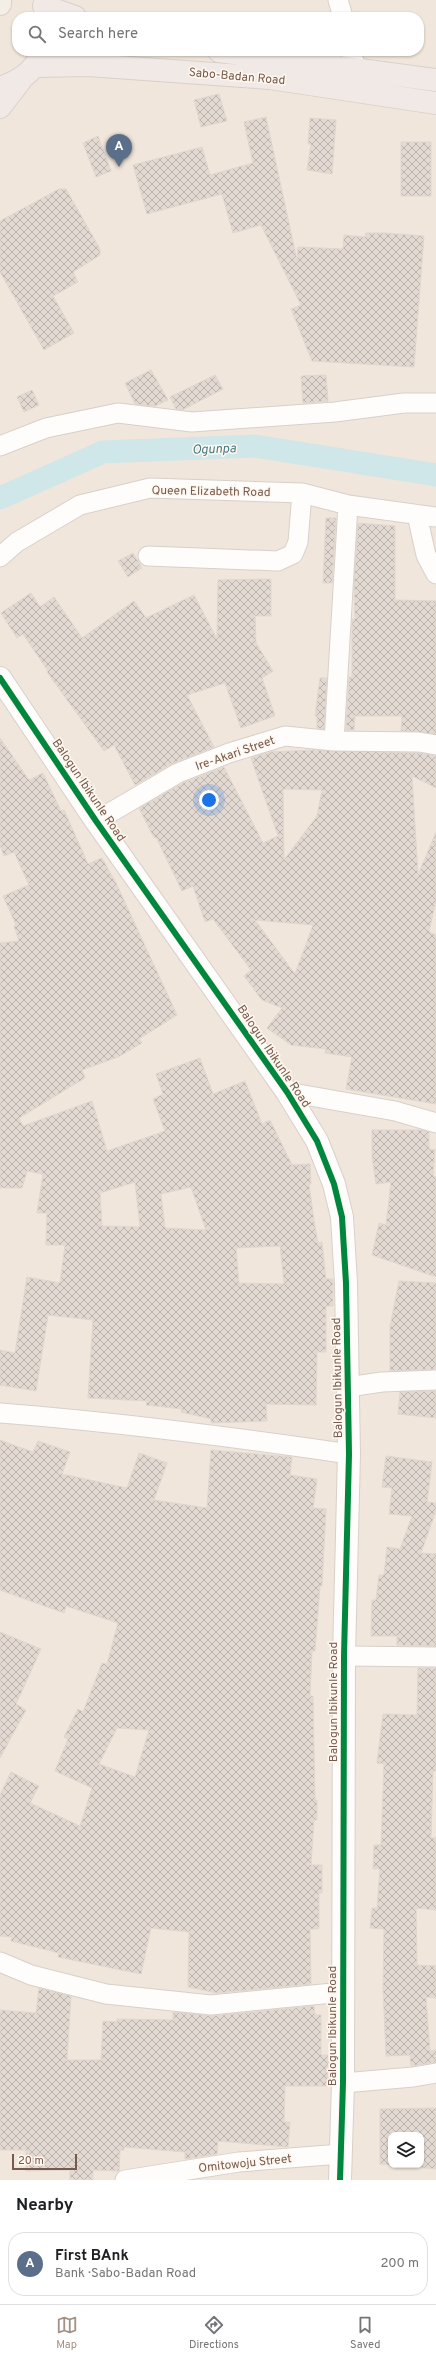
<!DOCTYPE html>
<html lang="en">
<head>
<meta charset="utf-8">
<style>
  :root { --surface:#fff; --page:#f2f2f2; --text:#202124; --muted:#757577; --line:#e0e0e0; --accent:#a49084 }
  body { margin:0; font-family:Overpass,sans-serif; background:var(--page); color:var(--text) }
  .controls { position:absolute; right:12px; bottom:12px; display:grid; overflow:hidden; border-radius:8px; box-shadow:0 1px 3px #0004 }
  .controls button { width:36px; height:36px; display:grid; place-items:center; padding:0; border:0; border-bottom:1px solid var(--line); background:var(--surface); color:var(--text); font:20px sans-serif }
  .scale { position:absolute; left:12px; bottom:10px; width:65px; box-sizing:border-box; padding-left:4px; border:2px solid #775a4c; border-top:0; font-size:11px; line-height:14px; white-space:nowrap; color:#775a4c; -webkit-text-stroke:3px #fff8f0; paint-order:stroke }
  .you { position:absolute; left:209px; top:800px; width:14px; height:14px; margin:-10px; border:3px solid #fff; border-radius:50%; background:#1a73e8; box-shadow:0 0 0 6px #1a73e833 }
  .badge { display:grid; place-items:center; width:26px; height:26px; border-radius:50%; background:var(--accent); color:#fff; font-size:13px; font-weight:700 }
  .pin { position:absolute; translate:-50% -33px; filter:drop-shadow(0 1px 2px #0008) }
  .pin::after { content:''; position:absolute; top:21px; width:14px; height:12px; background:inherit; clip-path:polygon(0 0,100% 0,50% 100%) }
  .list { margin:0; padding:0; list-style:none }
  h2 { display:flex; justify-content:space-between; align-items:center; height:52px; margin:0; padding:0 16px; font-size:17px }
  h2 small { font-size:13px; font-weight:400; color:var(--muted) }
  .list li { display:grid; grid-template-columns:26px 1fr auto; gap:12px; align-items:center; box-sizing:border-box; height:64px; margin:0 8px 8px; padding:0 8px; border:1px solid var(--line); border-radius:16px }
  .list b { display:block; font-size:15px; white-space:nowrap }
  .list p { margin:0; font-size:13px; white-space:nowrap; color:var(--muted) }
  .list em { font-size:13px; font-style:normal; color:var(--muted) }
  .icon { flex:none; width:22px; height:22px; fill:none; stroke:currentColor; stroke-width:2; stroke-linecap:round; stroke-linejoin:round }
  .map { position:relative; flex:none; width:436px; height:2180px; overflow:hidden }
  .search { position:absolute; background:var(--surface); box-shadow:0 1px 3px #0004; left:12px; right:12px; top:12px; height:44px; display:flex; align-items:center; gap:10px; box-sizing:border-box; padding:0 14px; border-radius:16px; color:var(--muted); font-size:15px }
  .sheet { height:124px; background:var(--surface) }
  nav { display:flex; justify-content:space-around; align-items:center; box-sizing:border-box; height:56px; border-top:1px solid var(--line); background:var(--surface); font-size:11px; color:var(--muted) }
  nav a { display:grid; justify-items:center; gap:2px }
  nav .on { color:var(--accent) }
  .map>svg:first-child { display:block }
  .residential { fill:#f1e6db; fill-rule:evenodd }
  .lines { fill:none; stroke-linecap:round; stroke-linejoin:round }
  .canal { stroke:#cfe7e8; stroke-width:23 }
  .building { fill:url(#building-cross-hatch); stroke:#e1d7cf; fill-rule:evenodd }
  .street-casing { stroke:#d7d0ca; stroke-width:21 }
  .secondary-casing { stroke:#d8d0c9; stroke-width:24 }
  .primary-casing { stroke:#d9d0cb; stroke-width:24 }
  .highway-casing { stroke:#d9d0cb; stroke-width:24 }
  .street { stroke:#fefdfc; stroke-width:19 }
  .secondary { stroke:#fefdfc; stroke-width:22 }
  .primary { stroke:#f3eee6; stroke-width:22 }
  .highway { stroke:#f1e9e5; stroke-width:22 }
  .cycleway-casing { stroke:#fff8f0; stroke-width:8 }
  .cycleway { stroke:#00873e; stroke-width:6 }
  .labels { text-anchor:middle; stroke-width:3; stroke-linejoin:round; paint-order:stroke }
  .street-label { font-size:12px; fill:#775a4c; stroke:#fff8f0 }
  .water-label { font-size:13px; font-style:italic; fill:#437a83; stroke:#fff8f0 }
</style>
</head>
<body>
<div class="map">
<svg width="436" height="2180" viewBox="0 0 436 2180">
  <defs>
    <pattern id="building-cross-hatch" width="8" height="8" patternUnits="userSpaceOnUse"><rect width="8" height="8" fill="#e2d9d2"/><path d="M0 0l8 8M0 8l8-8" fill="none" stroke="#bcb3ad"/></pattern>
  </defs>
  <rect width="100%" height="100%" fill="#f8f3ed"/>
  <path class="residential" d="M0 0H436V2180H0ZM17 17H419V51H17ZM391 2135H421V2165H391Z"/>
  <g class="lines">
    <path class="canal" d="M0 498 103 452 255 446 436 475"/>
  </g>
  <path class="building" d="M219 94 227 121 201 127 194 100Z
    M266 117 297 260 298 247 343 249 344 235 365 237 366 233H385L424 236 414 367 312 361 291 309 301 305 261 225 233 233 222 194 147 214 133 165 202 147 210 175 253 163 244 122Z
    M310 118 336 120 332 174 307 170 311 144H308Z
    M98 136 111 171 96 177 83 143Z
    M401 142H431V196H401Z
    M59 189H66L100 249V255L73 272 78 282 53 296 74 333 44 350 0 272V221Z
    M151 370 168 400 155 406 135 404 125 383Z
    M215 375 223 389 182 410 176 409 170 397Z
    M326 375 328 401 303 403 301 376Z
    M32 390 39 405 24 412 17 397Z
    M326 518H336L332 583H323Z
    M358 523 395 526V600L436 601V734L401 731 402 716H355L354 730H346L349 677H352V619H355L354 584Z
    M133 553 142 568 128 577 118 561Z
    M271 579V616H255L256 643 273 671 262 678 275 716 241 728 225 683 187 695 214 747 173 763 135 785 114 745 104 751 47 672 48 671 23 634 17 638 1 613 31 593 40 607 54 597 82 638 134 601 146 618 194 595 217 639 218 580Z
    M320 678H327L324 729 317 728V716H315Z
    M0 738 29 780 43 773 61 811 64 810 88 864 102 858 117 885 177 1015 139 1039 142 1043 118 1057 82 1070 85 1078 19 1118 23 1126 92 1101 107 1151 165 1131 153 1099 163 1094 156 1074 200 1058 213 1094 245 1081 262 1124 270 1120 292 1165 310 1164 311 1184H309L314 1221 318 1243 322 1242 326 1279H333V1306H326V1352H317L316 1405 266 1404 267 1421 211 1423V1419L181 1412 182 1409 146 1405 147 1401 88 1398 93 1320 48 1315 36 1391 0 1385V1350L15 1353 27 1277 60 1283 65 1245H46L47 1213H37L43 1174 27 1171 22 1188H0V943L19 941 14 926 16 925 3 896 29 885 14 852 4 856 0 845ZM135 1182 140 1227 102 1226 100 1193ZM191 1187 206 1230 165 1228 161 1194ZM280 1246 284 1284 239 1283 236 1248Z
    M313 750 418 753 436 756V788L412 776 418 875 436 832V900L429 932 436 935V1104L346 1089 352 1057 325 1053 326 1049 291 1045 267 1028 282 1008 262 1000 244 976 251 970 213 919 205 922 193 886 182 891 156 837 154 838 139 808 183 783 224 767 263 843 278 836 251 758 271 752ZM283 789 322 790 317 816 284 860ZM255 920 313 925 295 974Z
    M372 1130H422L429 1132V1149L435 1150 433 1176 436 1177V1277L372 1255 379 1223 386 1225 391 1182 376 1184 372 1157Z
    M399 1281 436 1283V1369L390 1371V1327Z
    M436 1391V1418L398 1414 400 1392Z
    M0 1440 33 1452 38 1441 70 1452 62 1474 127 1488 139 1453 167 1463 154 1500 207 1508 211 1450 292 1457 290 1475 317 1479 313 1508 326 1509 322 1586H320L315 1651H312L310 1696H313L315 1800H317V1820H314L311 1865H322V1893H319V1929H310L311 1984 217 1993 188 1987 189 1932 151 1928 141 1974 58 1957 59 1953 11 1941 12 1937 0 1936V1795L11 1772 39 1786 30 1803 80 1826 92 1788 55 1771 68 1739 64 1737 78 1709 83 1712 102 1663 107 1664 118 1623 66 1606 64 1613 0 1590ZM117 1728 149 1730 135 1777 99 1764Z
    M386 1456 432 1462 427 1502 436 1503V1511L421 1553 436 1554V1646L397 1645V1636H371L372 1600H376L379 1575H384L387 1547 400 1549 412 1516 389 1514 392 1488 382 1487Z
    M0 1632 41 1649 16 1704 26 1710 0 1758Z
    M418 1668H436V1771H433L431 1838H436V1910L416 1908 417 1965 436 1966V1998L426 1997 430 2051 436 2050V2062L411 2066 410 2055 386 2056 383 1989 384 1929 370 1928 372 1908H377L380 1869H373L374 1845H381L384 1764 377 1763 383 1714 417 1715Z
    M39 1988 71 1996 67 2060H101L103 2021 117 2022V2019L173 2020V2012L212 2016 314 2006 315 2015H321V2055H328V2086H285L284 2122H290L288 2147 218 2141 217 2154 185 2159V2152L124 2147V2150H120L119 2171 93 2170V2180H70V2170L26 2171V2150H0V2010L36 2013Z
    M436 2108V2169L380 2164V2109ZM391 2135H421V2165H391Z"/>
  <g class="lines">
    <g class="street-casing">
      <path id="street" d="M338 0 343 17
        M351 51 356 70
        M0 446 46 428 118 413 192 422 335 412 404 403H436
        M417 515 426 555 436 574
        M148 556 278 561 293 554 298 542 302 493
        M0 557 17 542 80 505 150 488 302 493 348 505 436 517
        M334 741 348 505
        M96 821 178 773 229 753 285 736 334 741 419 742 436 745
        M287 1092 395 1111 436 1123
        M348 1387 382 1382 436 1380
        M0 1413C117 1422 233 1437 349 1454
        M344 1656 436 1657
        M0 1962 31 1975 106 1994 211 2005 343 1992
        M343 2083 413 2077 436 2073
        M125 2180 239 2162 341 2154"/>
    </g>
    <g class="secondary-casing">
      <path id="secondary" d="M0 678 96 821 287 1092 317 1141 334 1184 342 1217 346 1283 349 1454 344 1656 343 2083 340 2180"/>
    </g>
    <g class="primary-casing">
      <path id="primary" d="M0 4V0"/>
    </g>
    <g class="highway-casing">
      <path id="highway" d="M44 6 75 17
        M219 51 436 80
        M36 66 88 65 270 78 436 103
        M0 88C20 81 32 73 42 54
        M0 107 20 81"/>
    </g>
    <use href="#street" class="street"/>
    <use href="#secondary" class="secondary"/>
    <use href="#primary" class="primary"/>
    <use href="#highway" class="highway"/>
    <g class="cycleway-casing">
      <path id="cycleway" d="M0 678 96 821 287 1092 317 1141 334 1184 342 1217 346 1283 349 1454 344 1656 343 2083 340 2180"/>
    </g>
    <use href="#cycleway" class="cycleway"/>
  </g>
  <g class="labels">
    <g class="street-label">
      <text transform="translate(237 76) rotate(5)" y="4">Sabo-Badan Road</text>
      <text transform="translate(211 491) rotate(1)" y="4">Queen Elizabeth Road</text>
      <text transform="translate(235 753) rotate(-19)" y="4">Ire-Akari Street</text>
      <text transform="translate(89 790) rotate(56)" y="4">Balogun Ibikunle Road</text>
      <text transform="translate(274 1056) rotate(56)" y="4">Balogun Ibikunle Road</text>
      <text transform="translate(337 1378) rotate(-91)" y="4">Balogun Ibikunle Road</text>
      <text transform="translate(333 1702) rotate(-90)" y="4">Balogun Ibikunle Road</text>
      <text transform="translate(332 2026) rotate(-90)" y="4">Balogun Ibikunle Road</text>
      <text transform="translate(245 2163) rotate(-6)" y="4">Omitowoju Street</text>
    </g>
    <g class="water-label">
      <text transform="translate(214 448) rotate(-2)" y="5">Ogunpa</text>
    </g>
  </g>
</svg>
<div class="controls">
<button><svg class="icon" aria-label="layers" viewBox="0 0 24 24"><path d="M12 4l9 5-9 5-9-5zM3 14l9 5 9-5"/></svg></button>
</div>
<div class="scale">20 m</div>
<div class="you"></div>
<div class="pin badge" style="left:119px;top:167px;background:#5c6f8a">A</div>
<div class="search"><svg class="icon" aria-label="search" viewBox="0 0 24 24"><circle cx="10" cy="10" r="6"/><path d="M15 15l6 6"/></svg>Search here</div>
</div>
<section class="sheet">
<h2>Nearby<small></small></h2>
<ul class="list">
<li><span class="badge" style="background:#5c6f8a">A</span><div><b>First BAnk</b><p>Bank · Sabo-Badan Road</p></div><em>200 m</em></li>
</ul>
</section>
<nav>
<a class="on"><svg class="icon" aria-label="map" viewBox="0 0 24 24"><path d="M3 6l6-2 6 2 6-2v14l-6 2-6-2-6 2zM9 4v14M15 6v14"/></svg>Map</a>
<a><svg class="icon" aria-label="directions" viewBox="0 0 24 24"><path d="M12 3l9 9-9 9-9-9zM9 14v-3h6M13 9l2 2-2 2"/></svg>Directions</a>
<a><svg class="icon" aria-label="saved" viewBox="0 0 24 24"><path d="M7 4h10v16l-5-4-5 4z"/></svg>Saved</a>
</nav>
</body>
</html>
